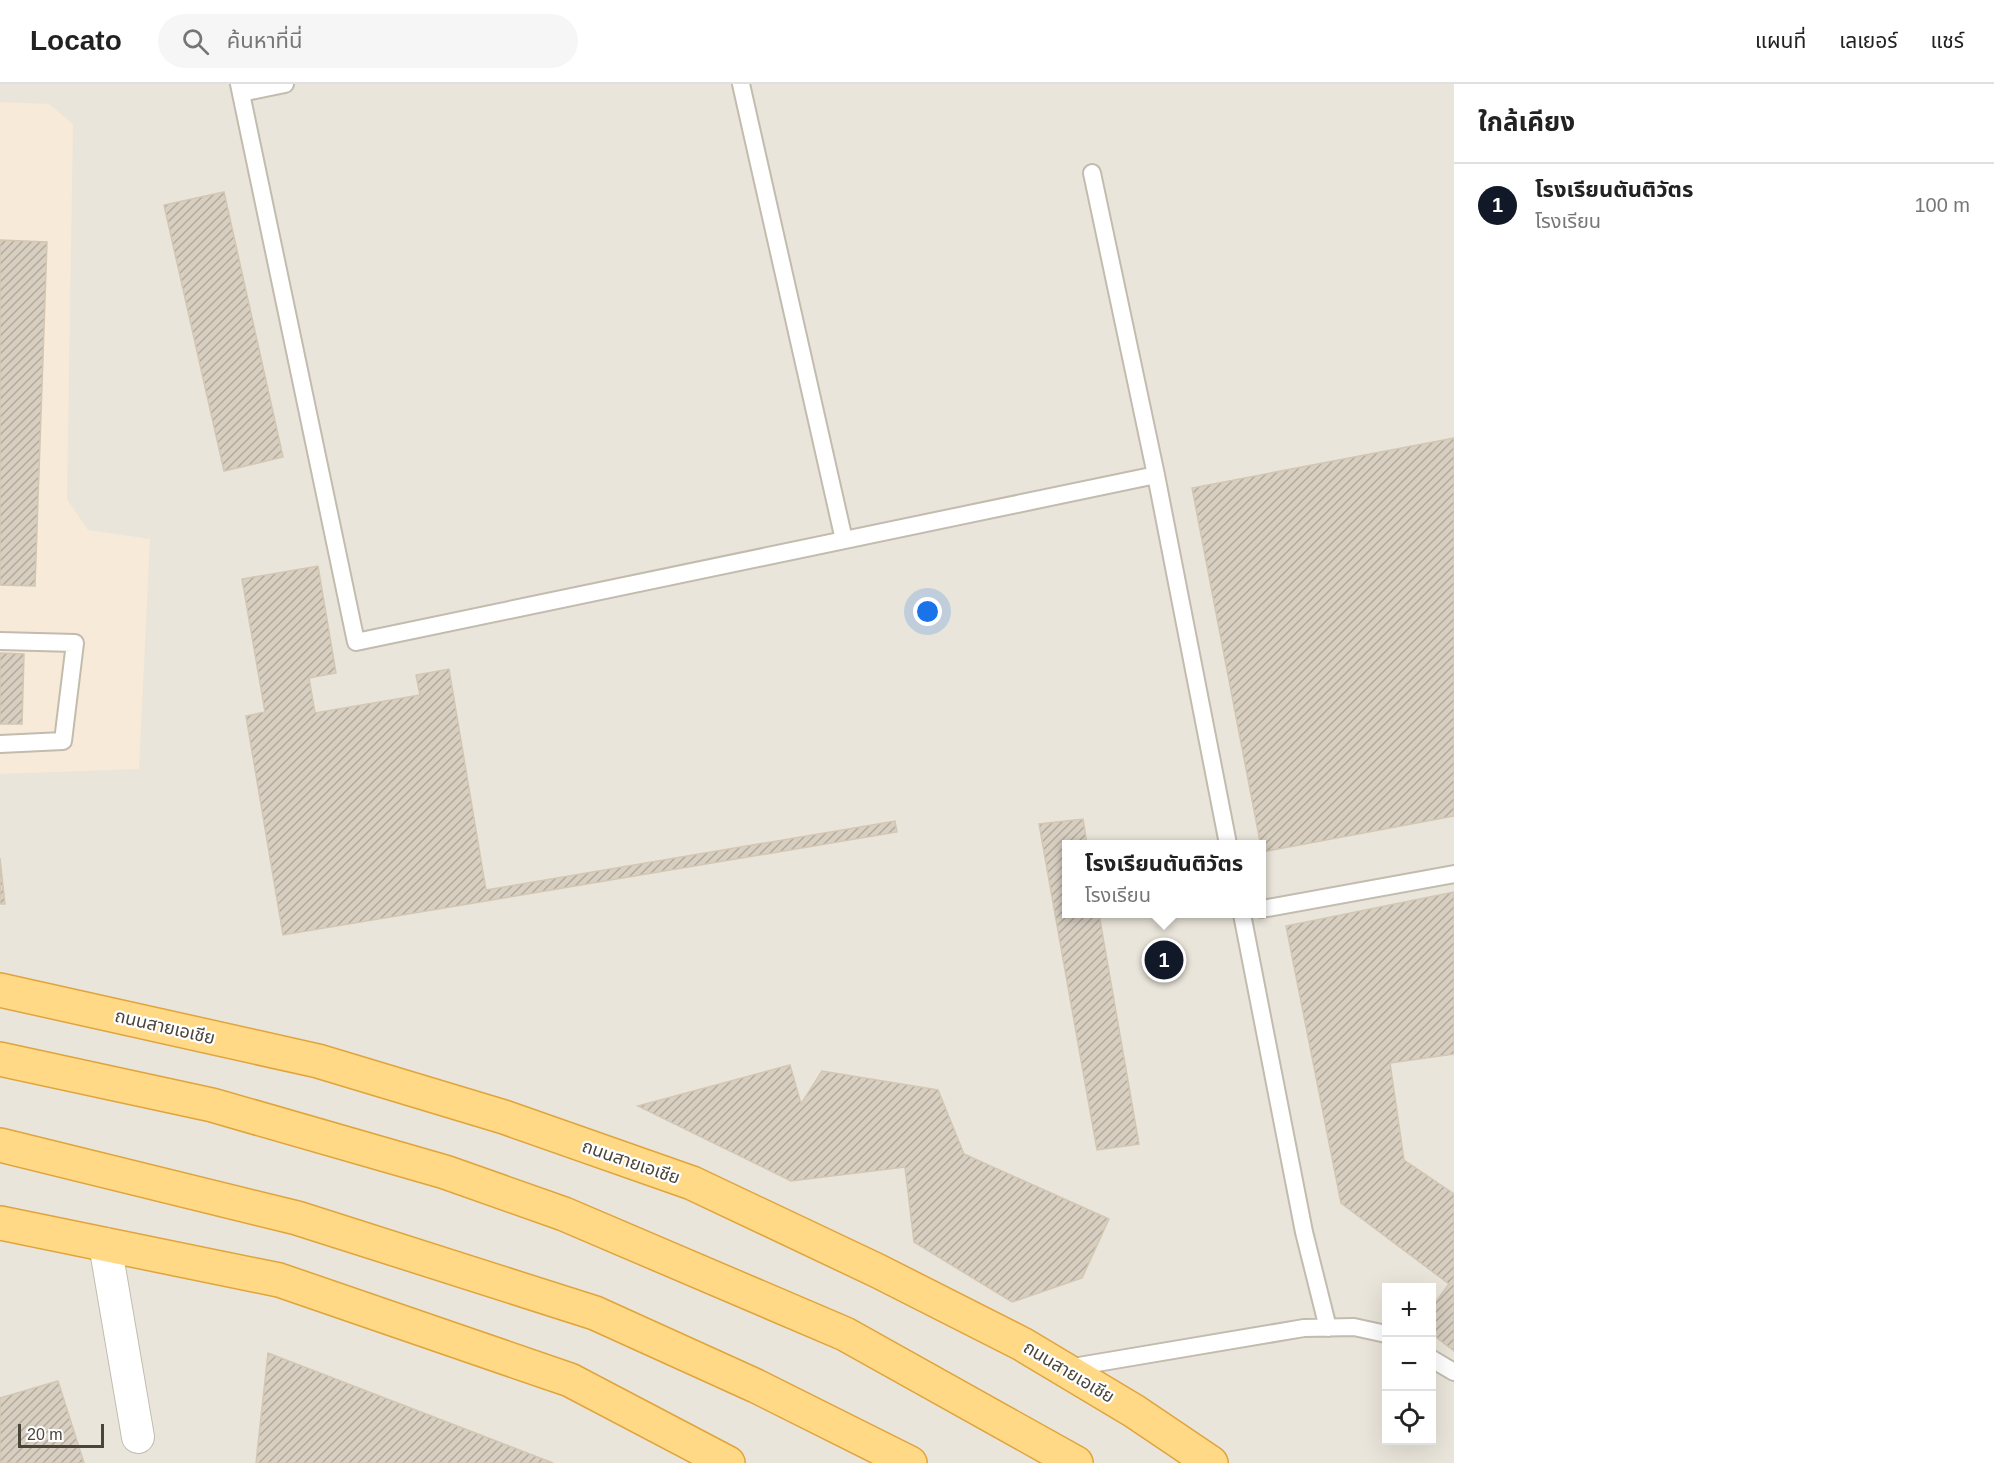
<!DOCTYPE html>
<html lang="th">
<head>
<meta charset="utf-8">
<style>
  :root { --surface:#fff; --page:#f6f6f6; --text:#222; --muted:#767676; --line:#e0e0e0; --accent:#111827 }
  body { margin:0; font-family:Arial,"Noto Sans Thai",sans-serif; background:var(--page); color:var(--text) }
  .controls { position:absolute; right:18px; bottom:18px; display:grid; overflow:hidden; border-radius:0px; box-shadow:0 6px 24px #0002 }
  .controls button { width:54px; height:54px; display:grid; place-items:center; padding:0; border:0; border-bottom:2px solid var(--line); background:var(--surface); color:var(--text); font:30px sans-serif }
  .scale { position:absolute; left:18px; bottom:15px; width:86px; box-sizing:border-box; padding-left:6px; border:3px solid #4b4439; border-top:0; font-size:16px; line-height:21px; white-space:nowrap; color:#4b4439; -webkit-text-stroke:4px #fff; paint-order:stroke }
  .you { position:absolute; left:928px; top:528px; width:21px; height:21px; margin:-15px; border:4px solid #fff; border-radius:50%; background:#1a73e8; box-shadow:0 0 0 9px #1a73e833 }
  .badge { display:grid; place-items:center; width:39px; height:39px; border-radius:50%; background:var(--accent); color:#fff; font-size:20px; font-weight:700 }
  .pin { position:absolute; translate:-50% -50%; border:3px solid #fff; box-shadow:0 2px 6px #0006 }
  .popup { position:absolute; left:1062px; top:756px; width:204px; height:78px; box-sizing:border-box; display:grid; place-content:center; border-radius:0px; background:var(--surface); filter:drop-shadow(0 2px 4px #0005); font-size:20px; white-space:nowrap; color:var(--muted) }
  .popup b { font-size:22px; color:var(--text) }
  .popup::after { content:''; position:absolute; left:50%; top:100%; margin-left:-12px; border:12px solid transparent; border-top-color:var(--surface) }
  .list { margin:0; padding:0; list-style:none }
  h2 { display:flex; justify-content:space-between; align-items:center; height:78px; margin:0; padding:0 24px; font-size:26px }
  h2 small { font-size:20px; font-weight:400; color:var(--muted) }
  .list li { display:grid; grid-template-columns:39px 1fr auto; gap:18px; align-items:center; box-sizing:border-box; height:84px; padding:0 24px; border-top:2px solid var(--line) }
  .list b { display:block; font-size:22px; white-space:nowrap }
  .list p { margin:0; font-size:20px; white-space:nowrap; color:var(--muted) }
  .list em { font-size:20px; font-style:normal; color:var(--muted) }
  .icon { flex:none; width:33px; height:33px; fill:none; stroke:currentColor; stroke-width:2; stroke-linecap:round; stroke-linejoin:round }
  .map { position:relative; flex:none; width:1454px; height:1379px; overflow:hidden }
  header { display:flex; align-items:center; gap:36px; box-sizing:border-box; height:84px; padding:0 30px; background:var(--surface); border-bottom:2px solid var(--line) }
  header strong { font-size:28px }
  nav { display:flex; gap:33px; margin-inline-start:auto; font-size:21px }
  .search { width:420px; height:54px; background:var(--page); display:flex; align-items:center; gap:15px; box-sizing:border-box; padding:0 21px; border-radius:33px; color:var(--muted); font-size:22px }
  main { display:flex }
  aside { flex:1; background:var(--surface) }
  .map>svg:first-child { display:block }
  .residential { fill:#eae5da; fill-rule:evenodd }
  .commercial { fill:#f7ead8 }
  .building { fill:url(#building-hatch); stroke:#d3c7b4; stroke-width:1.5 }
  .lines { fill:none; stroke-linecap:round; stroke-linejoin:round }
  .service-casing { stroke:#c2bbae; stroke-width:20 }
  .minor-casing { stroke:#c2bbae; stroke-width:34 }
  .trunk-casing { stroke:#e0a43c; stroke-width:36 }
  .service { stroke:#fff; stroke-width:16 }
  .minor { stroke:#fff; stroke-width:32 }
  .trunk { stroke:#ffd985; stroke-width:33 }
  .labels { text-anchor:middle; stroke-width:4.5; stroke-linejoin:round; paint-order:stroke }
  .street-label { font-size:18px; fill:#4b4439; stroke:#fff }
</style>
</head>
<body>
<header>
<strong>Locato</strong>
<div class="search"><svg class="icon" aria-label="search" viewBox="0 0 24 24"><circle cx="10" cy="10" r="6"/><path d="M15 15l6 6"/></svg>ค้นหาที่นี่</div>
<nav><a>แผนที่</a><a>เลเยอร์</a><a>แชร์</a></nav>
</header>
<main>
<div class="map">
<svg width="1454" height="1379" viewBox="0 0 1454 1379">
  <defs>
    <pattern id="building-hatch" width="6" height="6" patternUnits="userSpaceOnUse" patternTransform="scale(1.5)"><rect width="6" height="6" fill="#d8cfc1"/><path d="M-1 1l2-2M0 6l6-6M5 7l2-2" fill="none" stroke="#b1aa9e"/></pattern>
  </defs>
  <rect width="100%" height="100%" fill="#f6f3ec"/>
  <path class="residential" d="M0 0H1454V1379H0ZM1066 760H1262V830H1066ZM1386 1204H1432V1356H1386Z"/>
  <path class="commercial" d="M0 18 49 20 73 40 67 415 88 446 150 455 139 685 0 690Z"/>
  <path class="building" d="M224 108 283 373 224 387 164 121Z
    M0 156 47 158 35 502 0 501Z
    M1454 354V732L1262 768 1192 404Z
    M318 482 336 589 309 594 315 629 420 611 416 591 449 585 486 806 895 737 897 748 283 851 246 632 265 628 242 495Z
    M0 569 24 570 22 640H0Z
    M1083 735 1087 760H1066V830H1099L1139 1060 1097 1066 1039 740Z
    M0 774 5 820H0Z
    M1454 808V970L1390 979 1404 1076 1454 1110V1267L1432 1250V1223L1449 1200 1341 1119 1286 842Z
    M790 981 801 1020 822 987 938 1006 964 1070 1109 1135 1082 1194 1012 1218 914 1158 905 1083 791 1097 638 1022Z
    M268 1269 553 1379H256Z
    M58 1297 84 1379H0V1314Z"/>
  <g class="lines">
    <g class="service-casing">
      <path id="service" d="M239 0 356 558 1156 391
        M741 0 844 456
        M241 9 285 0
        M1092 89 1156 391 1228 760
        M0 557 75 559 63 657 0 660
        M1262 825 1454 790
        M1242 830 1304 1148 1328 1244
        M1432 1275 1454 1288
        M1067 1284 1304 1244 1354 1243 1386 1250"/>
    </g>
    <g class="minor-casing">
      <path id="minor" d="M105 1160 138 1353"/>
    </g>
    <g class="trunk-casing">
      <path id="trunk" d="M0 906 318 977 504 1033 692 1099 878 1187 1022 1260 1134 1327 1211 1379
        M0 975 212 1021 445 1088 564 1130 845 1250 1076 1379
        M0 1061 297 1134 595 1229 756 1302 910 1379
        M0 1139 279 1196 570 1296 728 1379"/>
    </g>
    <use href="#service" class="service"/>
    <use href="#minor" class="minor"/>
    <use href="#trunk" class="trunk"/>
  </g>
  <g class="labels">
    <g class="street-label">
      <text transform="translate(165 943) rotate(13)" y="6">ถนนสายเอเชีย</text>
      <text transform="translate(631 1078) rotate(19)" y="6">ถนนสายเอเชีย</text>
      <text transform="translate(1069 1288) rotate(31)" y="6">ถนนสายเอเชีย</text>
    </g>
  </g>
</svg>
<div class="controls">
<button>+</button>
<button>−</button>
<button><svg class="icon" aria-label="locate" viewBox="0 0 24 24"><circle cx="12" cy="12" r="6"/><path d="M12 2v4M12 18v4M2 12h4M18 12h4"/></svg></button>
</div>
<div class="scale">20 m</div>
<div class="you"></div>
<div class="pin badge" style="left:1164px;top:876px">1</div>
<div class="popup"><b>โรงเรียนตันติวัตร</b>โรงเรียน</div>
</div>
<aside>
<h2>ใกล้เคียง<small></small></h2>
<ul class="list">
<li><span class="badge">1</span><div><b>โรงเรียนตันติวัตร</b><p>โรงเรียน</p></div><em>100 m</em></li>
</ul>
</aside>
</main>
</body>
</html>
